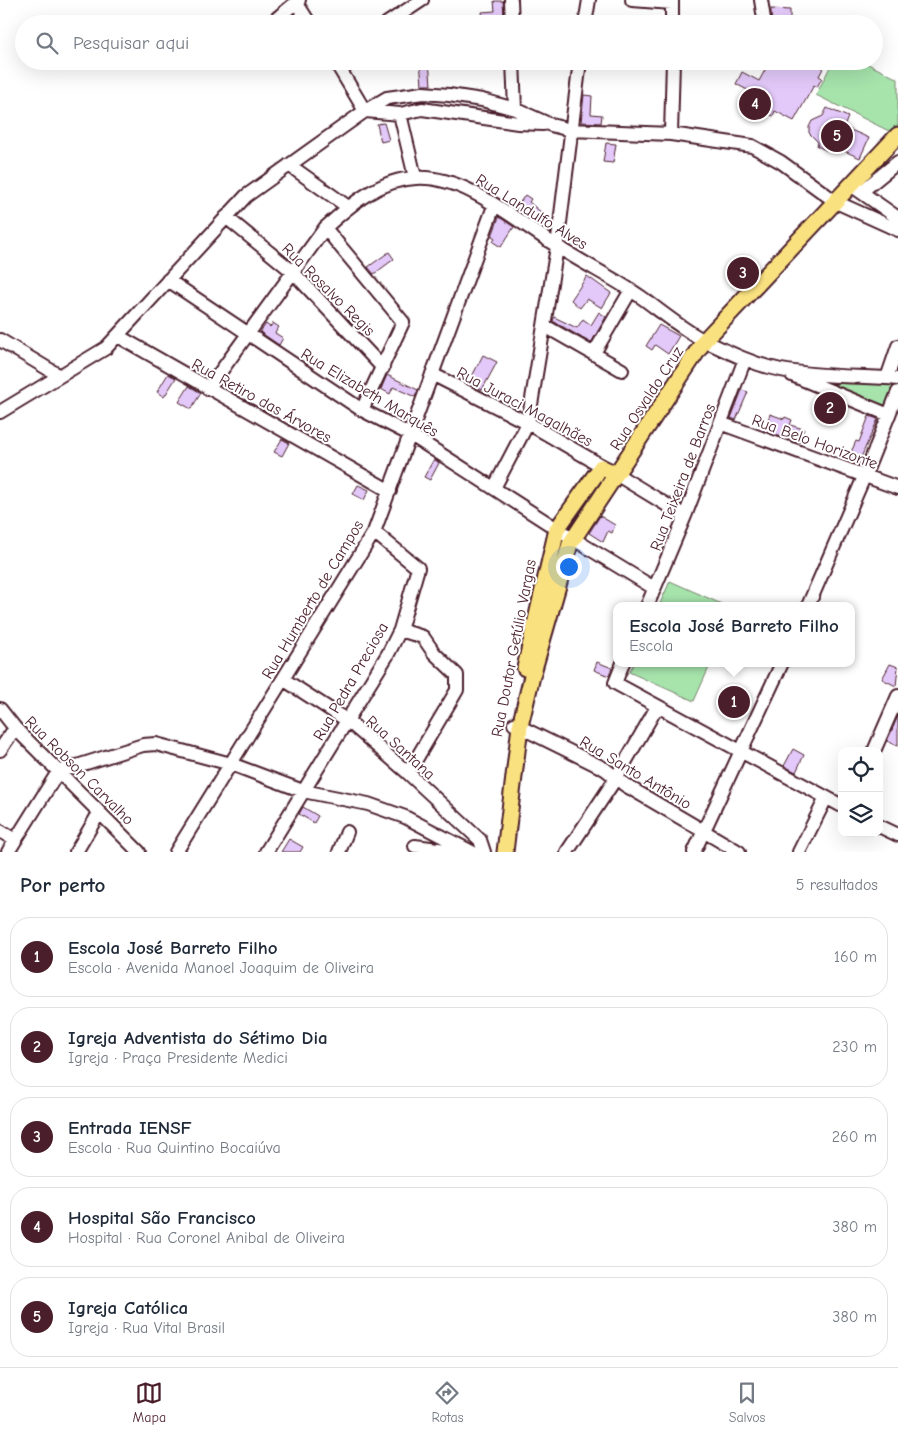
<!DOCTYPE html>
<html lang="pt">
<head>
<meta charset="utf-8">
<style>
  :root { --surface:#fff; --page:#f2f2f3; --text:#1f2937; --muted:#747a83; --line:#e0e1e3; --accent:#4a1f2b }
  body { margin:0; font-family:"Comic Neue",sans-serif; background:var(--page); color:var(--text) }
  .controls { position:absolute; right:15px; bottom:15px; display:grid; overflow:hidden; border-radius:10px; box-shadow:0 5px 20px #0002 }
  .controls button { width:45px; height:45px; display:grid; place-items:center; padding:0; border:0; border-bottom:1px solid var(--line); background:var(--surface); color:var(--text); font:25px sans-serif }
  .you { position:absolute; left:568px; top:566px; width:18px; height:18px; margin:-12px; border:4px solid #fff; border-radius:50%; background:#1a73e8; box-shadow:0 0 0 8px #1a73e833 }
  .badge { display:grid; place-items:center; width:32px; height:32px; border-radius:50%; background:var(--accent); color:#fff; font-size:16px; font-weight:700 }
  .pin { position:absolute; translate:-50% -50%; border:2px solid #fff; box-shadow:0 1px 5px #0006 }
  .popup { position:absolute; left:613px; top:602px; width:242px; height:65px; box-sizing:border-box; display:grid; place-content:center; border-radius:10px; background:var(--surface); filter:drop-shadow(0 1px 4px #0005); font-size:16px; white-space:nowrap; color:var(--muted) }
  .popup b { font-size:19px; color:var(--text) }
  .popup::after { content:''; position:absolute; left:50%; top:100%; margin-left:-10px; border:10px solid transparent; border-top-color:var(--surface) }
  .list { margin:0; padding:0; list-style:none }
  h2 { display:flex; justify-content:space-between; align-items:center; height:65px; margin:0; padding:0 20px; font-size:21px }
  h2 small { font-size:16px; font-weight:400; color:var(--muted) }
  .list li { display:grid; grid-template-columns:32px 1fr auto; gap:15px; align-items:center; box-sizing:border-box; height:80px; margin:0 10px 10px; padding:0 10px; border:1px solid var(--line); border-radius:20px }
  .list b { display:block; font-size:19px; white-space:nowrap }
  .list p { margin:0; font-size:16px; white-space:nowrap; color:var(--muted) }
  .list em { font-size:16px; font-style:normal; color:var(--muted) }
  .icon { flex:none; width:28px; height:28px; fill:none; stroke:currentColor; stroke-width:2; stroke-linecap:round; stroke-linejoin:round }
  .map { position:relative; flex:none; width:898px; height:852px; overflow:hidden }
  .search { position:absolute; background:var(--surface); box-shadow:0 5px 20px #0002; left:15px; right:15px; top:15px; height:55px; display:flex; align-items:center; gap:12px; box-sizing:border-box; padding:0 18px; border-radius:28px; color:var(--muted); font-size:19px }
  .sheet { height:515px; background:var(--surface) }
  nav { display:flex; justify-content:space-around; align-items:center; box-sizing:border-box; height:70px; border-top:1px solid var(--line); background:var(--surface); font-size:14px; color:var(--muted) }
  nav a { display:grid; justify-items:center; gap:2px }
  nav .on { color:var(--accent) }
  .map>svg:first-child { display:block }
  .green { fill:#a6e4ac; stroke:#78826c }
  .building { fill:#e3c9f9; stroke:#4a1f2b }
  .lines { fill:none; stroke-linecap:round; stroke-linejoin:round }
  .minor-casing { stroke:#4a1f2b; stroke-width:16 }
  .major-casing { stroke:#4a1f2b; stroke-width:19 }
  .minor { stroke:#fff; stroke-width:12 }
  .major { stroke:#fae180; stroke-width:15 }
  .labels { text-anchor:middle; stroke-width:4; stroke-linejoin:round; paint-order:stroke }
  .street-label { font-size:16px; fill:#4a1f2b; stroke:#fff }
</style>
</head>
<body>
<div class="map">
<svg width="898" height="852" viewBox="0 0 898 852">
  <rect width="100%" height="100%" fill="#fff"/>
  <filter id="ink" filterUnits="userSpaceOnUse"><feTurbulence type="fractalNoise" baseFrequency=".02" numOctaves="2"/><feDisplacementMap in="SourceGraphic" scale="10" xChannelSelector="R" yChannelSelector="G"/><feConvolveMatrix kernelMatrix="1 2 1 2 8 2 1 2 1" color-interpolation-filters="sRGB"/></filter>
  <g filter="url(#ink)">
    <path class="green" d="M833 61H862L898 79V128L893 133 816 95Z
      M802 375 897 382 885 409Z
      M670 581 726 606H659Z
      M634 663H711L694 701 629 672Z"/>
    <path class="building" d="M494 1H503L504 17 483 19 482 12 495 11Z
      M771 9 790 10V24L771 22Z
      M420 61H429L431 85H422Z
      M770 61H827L819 76 822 78 817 87 814 85 794 121 775 111 773 116 752 105 757 95 736 84 742 72 759 81Z
      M584 95 592 96 591 114 602 115 601 123 581 122Z
      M827 108 848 117 844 127 869 138 860 158 831 145 828 151 817 146 818 142 809 133V127L812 121 823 116Z
      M384 123 389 140 381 142 377 124Z
      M606 143 616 144 613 163 603 162Z
      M525 195 531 199 529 202 542 213 536 222 516 208Z
      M499 217 514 227 501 247 493 242 495 238 492 236Z
      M389 252 394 259 374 274 368 267Z
      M587 276 611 293 602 308 587 299 580 308 571 300Z
      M599 312 606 317 591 343 553 321 554 317 577 328 583 319 591 325Z
      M273 323 279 327 275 333 283 338 279 345 260 332 266 324 270 327Z
      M659 325 679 336 668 354 655 345 652 350 646 346Z
      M483 355 497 362 482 390 469 382Z
      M168 374 176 378 164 397 157 392Z
      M387 375 418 390 415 397 393 387 390 394 381 389Z
      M189 386 201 393 191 409 179 402Z
      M742 390 748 392 736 420 731 418Z
      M828 399 839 403 831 423 820 419Z
      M770 414 784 419 785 417 792 420 790 425 804 429 799 443 764 431Z
      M869 416 878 419 859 462 861 463 860 465 847 461 856 441 859 442Z
      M282 439 289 443 282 456 274 452Z
      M434 459 439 463 430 480 424 477Z
      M358 485 369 490 364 500 353 494Z
      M600 516 615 525 612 533 608 531 603 542 589 533Z
      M597 662 612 668 609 676 594 670Z
      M890 664 898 667 896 686 882 679Z
      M898 716V746L887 741Z
      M793 749 804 755 796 772 784 766Z
      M303 807 318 816 314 823 299 814Z
      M289 839 303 847 300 852H281Z"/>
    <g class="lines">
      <g class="minor-casing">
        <path id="minor" d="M511 0 512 24
          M632 0 672 3
          M672 0V24
          M761 0 764 19
          M296 2 310 24
          M270 24 299 0
          M386 24 422 0
          M585 24 589 0
          M335 61 365 111 400 114 422 109 518 123 543 124
          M513 61 515 109
          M400 114 415 177
          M671 134 673 61
          M289 165 348 207
          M851 185 898 218
          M861 192 898 162
          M226 217 292 271 383 368
          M325 228 403 322 362 410
          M168 280 362 410 411 435 557 529 654 588
          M545 326 622 370
          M118 336 390 491
          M0 340 60 376
          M594 353 631 290
          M432 374 528 423 602 466
          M792 375 889 415
          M887 378 898 346
          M208 389 325 228C350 205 380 179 416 178 466 175 516 221 557 246 584 264 614 278 641 297 662 312 684 331 707 342 730 353 755 365 781 370 817 377 861 376 898 379
          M0 412 106 348 246 196 365 111 387 98 423 93 449 95 482 100 515 109 551 125 570 130 671 134 752 146 781 162 836 202 898 230
          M720 423 898 488
          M616 474 685 516
          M494 488 528 423 557 247 580 61
          M647 606 685 516 745 359
          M808 606 864 477 898 392
          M400 630 423 637 434 653 457 675V690L408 773
          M623 663 615 683 842 806
          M283 679 348 721 408 773 480 840 484 852
          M0 709 15 728 139 852
          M514 724 605 769 625 785 739 852
          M0 750 15 728
          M874 751 898 696
          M879 826 898 835
          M0 831 15 840
          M415 846 461 852
          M8 852 58 772 143 745 156 744 231 764 303 791 368 804 405 817 472 852
          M76 852 99 813
          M176 852 374 532 494 206
          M266 852 388 654 400 630 418 568 374 532
          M339 852 347 832
          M567 852 616 778 657 707
          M694 852 782 663
          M799 852 826 798"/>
      </g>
      <g class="major-casing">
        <path id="major" d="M525 668 557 529 601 467 616 474
          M505 852 520 726 532 676 570 544 704 341 898 135"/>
      </g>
      <use href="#minor" class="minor"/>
      <use href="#major" class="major"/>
    </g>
  </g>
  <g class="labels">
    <g class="street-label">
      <text transform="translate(532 211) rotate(32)" y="6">Rua Landulfo Alves</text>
      <text transform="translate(329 289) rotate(45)" y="6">Rua Rosalvo Regis</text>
      <text transform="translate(370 392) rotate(31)" y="6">Rua Elizabeth Marquês</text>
      <text transform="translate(646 398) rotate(-57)" y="6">Rua Osvaldo Cruz</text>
      <text transform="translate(262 400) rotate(29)" y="6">Rua Retiro das Árvores</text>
      <text transform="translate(525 406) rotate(28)" y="6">Rua Juraci Magalhães</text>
      <text transform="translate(815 441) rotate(20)" y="6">Rua Belo Horizonte</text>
      <text transform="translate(682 477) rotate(-69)" y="6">Rua Teixeira de Barros</text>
      <text transform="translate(312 599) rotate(-59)" y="6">Rua Humberto de Campos</text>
      <text transform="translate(513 648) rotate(-79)" y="6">Rua Doutor Getúlio Vargas</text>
      <text transform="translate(350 681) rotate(-60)" y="6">Rua Pedra Preciosa</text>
      <text transform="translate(401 747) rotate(42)" y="6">Rua Santana</text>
      <text transform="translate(80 770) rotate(45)" y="6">Rua Robson Carvalho</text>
      <text transform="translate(636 772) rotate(31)" y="6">Rua Santo Antônio</text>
    </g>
  </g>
</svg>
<div class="controls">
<button><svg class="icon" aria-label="locate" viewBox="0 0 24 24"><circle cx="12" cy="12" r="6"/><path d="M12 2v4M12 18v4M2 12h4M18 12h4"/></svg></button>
<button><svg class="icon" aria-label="layers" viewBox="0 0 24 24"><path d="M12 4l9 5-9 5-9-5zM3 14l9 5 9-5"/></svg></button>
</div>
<div class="you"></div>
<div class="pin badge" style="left:734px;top:702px">1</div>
<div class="popup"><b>Escola José Barreto Filho</b>Escola</div>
<div class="pin badge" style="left:830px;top:408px">2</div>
<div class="pin badge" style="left:743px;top:273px">3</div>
<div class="pin badge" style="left:755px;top:104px">4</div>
<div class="pin badge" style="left:837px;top:136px">5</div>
<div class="search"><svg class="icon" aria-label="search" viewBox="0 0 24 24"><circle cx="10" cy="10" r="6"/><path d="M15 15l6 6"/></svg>Pesquisar aqui</div>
</div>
<section class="sheet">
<h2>Por perto<small>5 resultados</small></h2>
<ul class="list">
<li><span class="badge">1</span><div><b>Escola José Barreto Filho</b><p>Escola · Avenida Manoel Joaquim de Oliveira</p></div><em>160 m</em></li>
<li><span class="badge">2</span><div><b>Igreja Adventista do Sétimo Dia</b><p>Igreja · Praça Presidente Medici</p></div><em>230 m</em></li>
<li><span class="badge">3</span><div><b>Entrada IENSF</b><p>Escola · Rua Quintino Bocaiúva</p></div><em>260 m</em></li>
<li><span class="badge">4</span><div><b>Hospital São Francisco</b><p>Hospital · Rua Coronel Anibal de Oliveira</p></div><em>380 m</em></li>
<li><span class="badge">5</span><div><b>Igreja Católica</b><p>Igreja · Rua Vital Brasil</p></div><em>380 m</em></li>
</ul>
</section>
<nav>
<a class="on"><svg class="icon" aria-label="map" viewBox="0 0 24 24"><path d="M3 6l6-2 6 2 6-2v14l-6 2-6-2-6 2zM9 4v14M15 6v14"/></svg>Mapa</a>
<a><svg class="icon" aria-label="directions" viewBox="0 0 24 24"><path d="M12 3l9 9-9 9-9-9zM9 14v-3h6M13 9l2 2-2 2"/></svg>Rotas</a>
<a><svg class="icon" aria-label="saved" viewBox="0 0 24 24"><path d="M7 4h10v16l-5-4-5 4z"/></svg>Salvos</a>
</nav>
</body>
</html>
